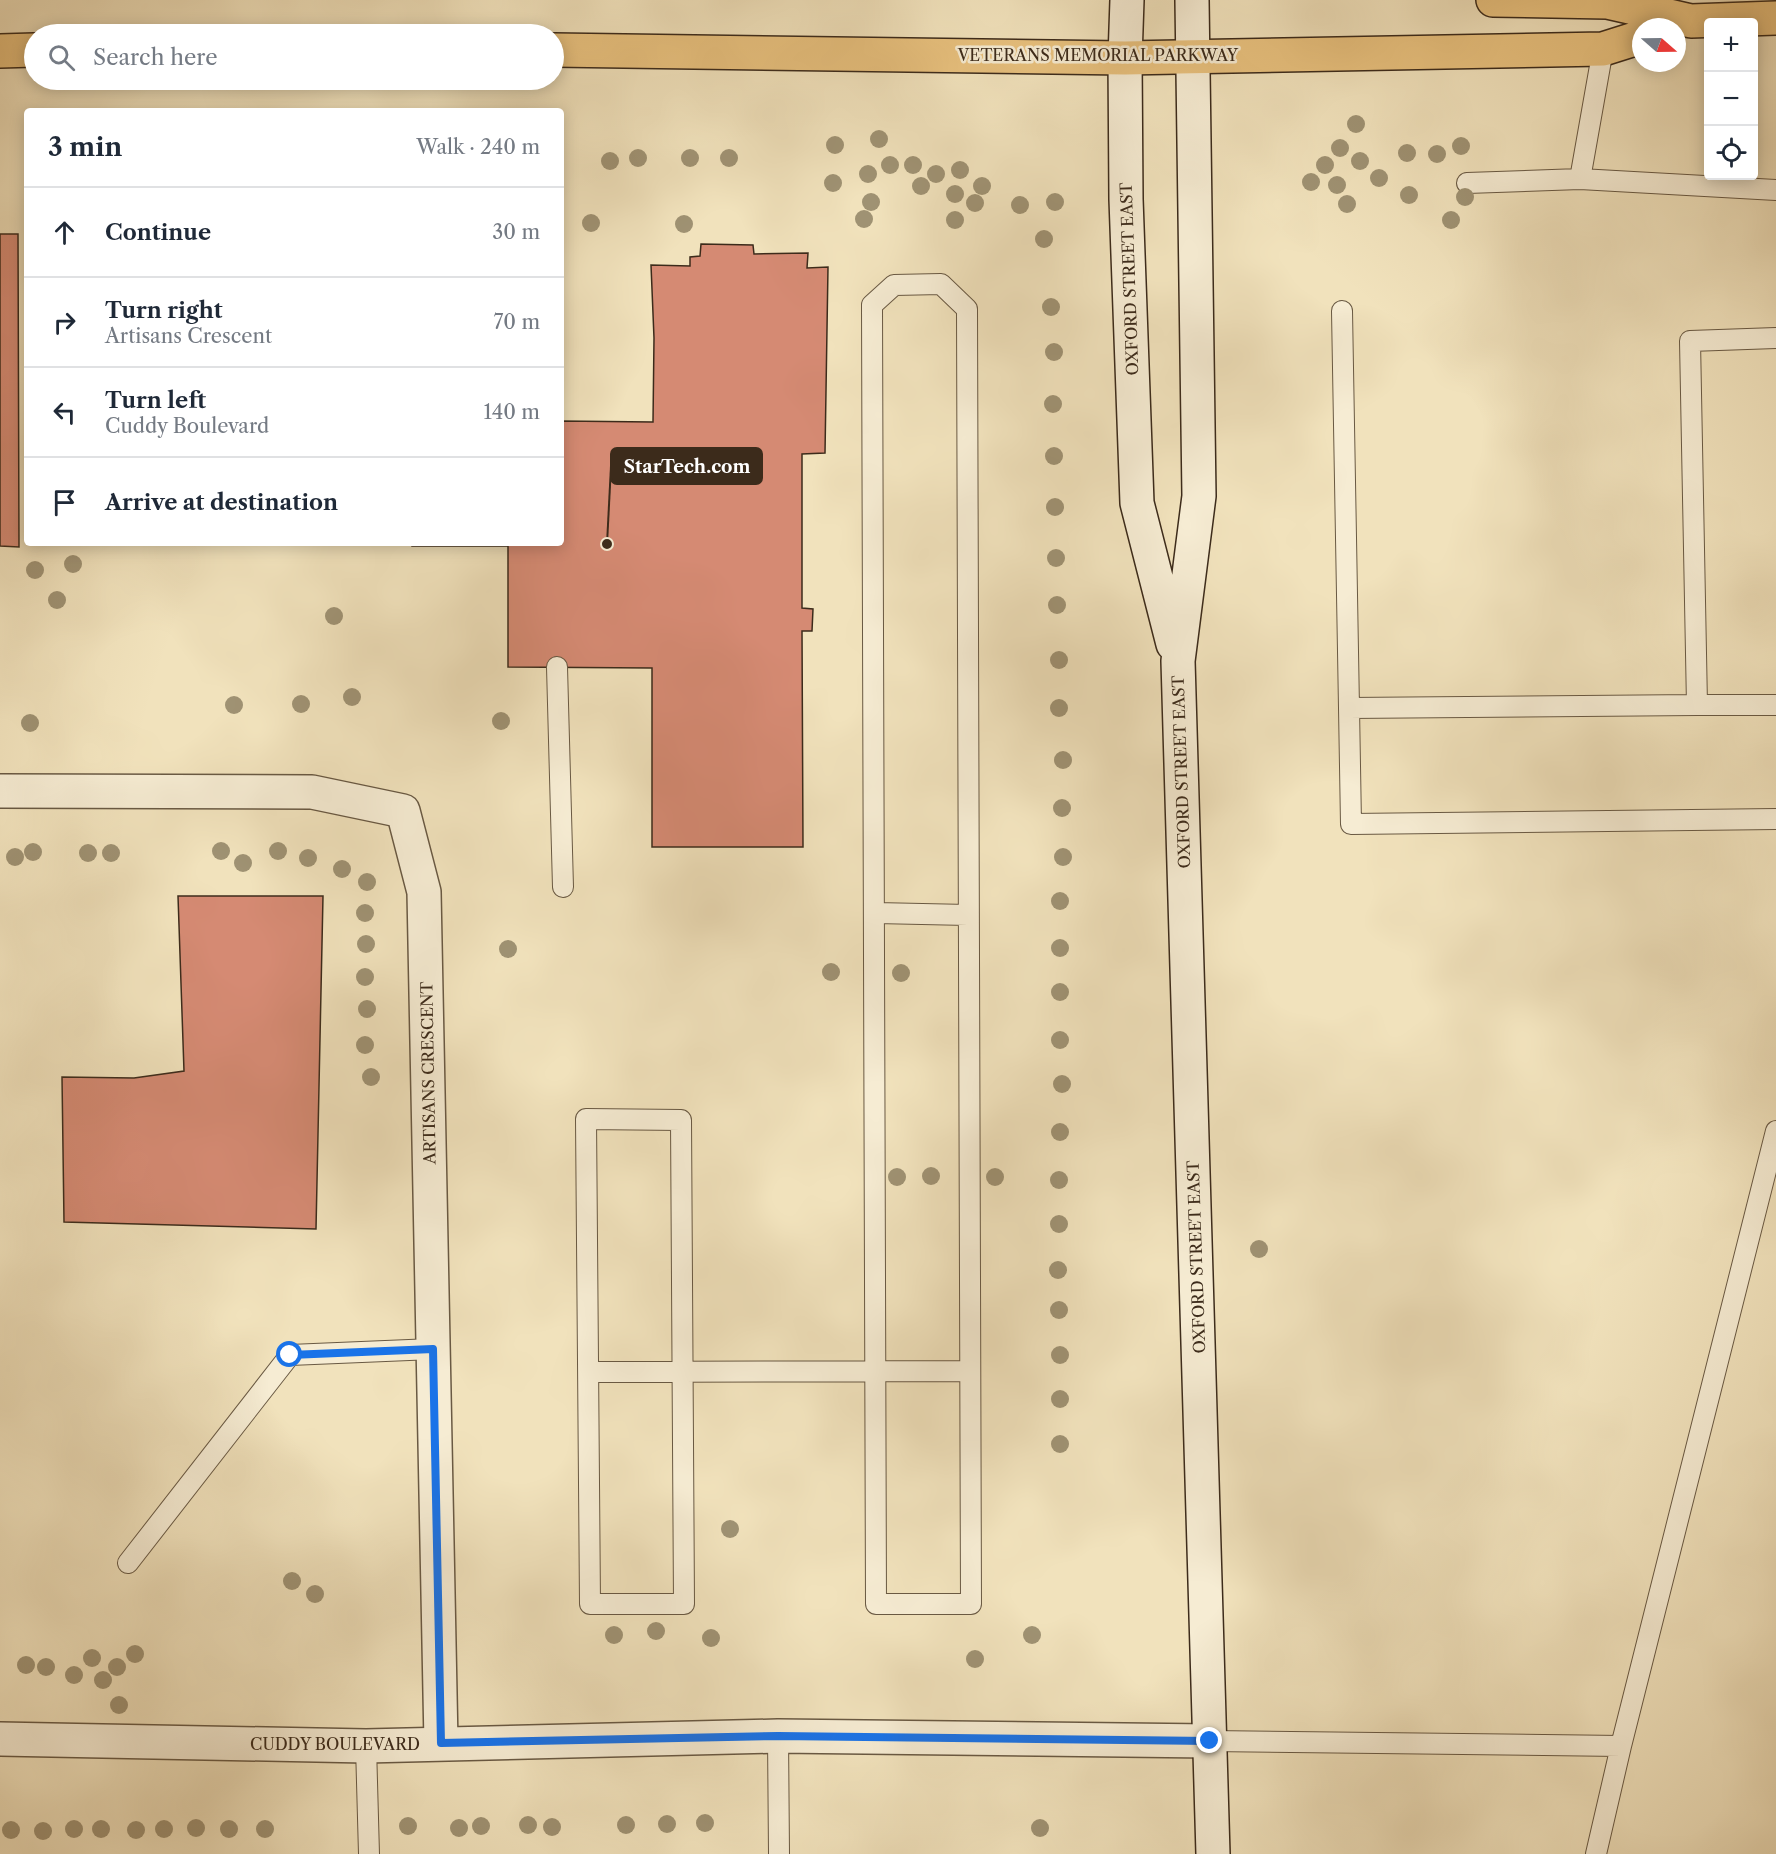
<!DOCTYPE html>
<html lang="en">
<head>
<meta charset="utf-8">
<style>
  :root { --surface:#fff; --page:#f2f2f3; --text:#1f2937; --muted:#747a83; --line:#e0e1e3 }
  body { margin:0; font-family:"Libre Caslon Text",serif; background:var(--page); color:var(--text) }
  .controls { position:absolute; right:18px; top:18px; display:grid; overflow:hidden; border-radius:6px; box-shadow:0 3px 15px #0003 }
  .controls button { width:54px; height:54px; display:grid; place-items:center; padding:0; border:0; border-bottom:2px solid var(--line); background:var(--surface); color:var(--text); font:30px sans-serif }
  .compass { position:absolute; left:1632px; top:18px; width:54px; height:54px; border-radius:50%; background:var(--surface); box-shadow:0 3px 15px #0003; rotate:110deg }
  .stop { position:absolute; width:18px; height:18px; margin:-14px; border:4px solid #1a73e8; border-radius:50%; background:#fff }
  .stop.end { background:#1a73e8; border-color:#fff; box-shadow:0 2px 6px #0008 }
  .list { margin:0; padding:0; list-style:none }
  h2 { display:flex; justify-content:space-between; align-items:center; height:78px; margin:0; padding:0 24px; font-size:26px }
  h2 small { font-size:20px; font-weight:400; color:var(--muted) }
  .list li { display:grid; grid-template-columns:39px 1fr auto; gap:18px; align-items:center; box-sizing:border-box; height:90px; padding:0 24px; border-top:2px solid var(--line) }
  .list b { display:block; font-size:22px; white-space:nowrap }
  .list p { margin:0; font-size:20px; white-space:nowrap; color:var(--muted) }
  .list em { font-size:20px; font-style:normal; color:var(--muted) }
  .icon { flex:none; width:33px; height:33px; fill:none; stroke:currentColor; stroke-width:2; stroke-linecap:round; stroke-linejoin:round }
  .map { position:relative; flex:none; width:1776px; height:1854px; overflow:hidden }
  .search { position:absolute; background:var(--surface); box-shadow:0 3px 15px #0003; left:24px; top:24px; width:540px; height:66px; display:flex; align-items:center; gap:15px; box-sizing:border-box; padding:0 21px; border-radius:33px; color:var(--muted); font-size:22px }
  .panel { position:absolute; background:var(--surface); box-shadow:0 3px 15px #0003; left:24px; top:108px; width:540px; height:438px; border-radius:6px }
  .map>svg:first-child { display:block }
  .building { fill:#d58a73; stroke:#3c2b1b; stroke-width:1.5 }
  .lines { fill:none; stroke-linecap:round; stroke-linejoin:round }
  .service-casing { stroke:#695943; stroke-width:22 }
  .minor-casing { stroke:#695943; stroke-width:36 }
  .tertiary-casing { stroke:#695943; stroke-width:36 }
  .secondary-casing { stroke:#3c2b1b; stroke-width:36 }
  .trunk-casing { stroke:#3c2b1b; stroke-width:36 }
  .service { stroke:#f6ecd3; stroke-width:20 }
  .minor { stroke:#f6ecd3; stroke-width:33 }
  .tertiary { stroke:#f6ecd3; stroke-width:33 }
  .secondary { stroke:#f6ecd3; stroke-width:33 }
  .trunk { stroke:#e8c17e; stroke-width:33 }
  .tree { fill:#9f9273 }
  .route { stroke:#1a73e8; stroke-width:8 }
  .labels { text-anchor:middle; stroke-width:5; stroke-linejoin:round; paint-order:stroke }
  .street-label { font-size:16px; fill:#3c2b1b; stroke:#f6ecd3 }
  .leader { fill:none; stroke:#3c2b1b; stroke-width:2 }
  .callout-dot { fill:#3c2b1b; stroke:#f6ecd3; stroke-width:2 }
  .callout { fill:#3c2b1b; stroke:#3c2b1b; stroke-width:2 }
  .callout-label { font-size:18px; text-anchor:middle; font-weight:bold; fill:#fff }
</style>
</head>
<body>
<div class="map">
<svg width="1776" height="1854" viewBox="0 0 1776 1854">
  <rect width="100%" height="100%" fill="#f1e2bc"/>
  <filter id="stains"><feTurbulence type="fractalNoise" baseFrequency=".00333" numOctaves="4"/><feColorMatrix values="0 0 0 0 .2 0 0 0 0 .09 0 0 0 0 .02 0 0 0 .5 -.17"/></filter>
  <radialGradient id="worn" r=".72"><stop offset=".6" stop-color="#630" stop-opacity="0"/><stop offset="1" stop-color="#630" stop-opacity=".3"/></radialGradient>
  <path class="building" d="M0 234H18L19 547 0 546Z
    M701 244 753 245 754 254 808 253 807 268 828 267 825 453 802 454V608L813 609 812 631H802L803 847H652V668L508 667V546H412V543H561V421L653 422 654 338 651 265 690 266V257L700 256Z
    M178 896H323L316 1229 64 1222 62 1077 134 1078 184 1071Z"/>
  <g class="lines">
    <g class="service-casing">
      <path id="service" d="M1580 179 1603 49
        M1467 183 1580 179 1776 190
        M941 284 967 309 971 1604H876L872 305 894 285Z
        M1342 311 1349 708 1697 705
        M1776 338 1690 341 1697 705H1776
        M557 667 563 887
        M1349 708 1351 824 1776 819
        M876 913 968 915
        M586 1119 681 1120 684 1604H590Z
        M590 1372 970 1371
        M128 1563 290 1355 433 1349
        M778 1736 779 1854
        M1210 1741 1621 1746 1776 1131
        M366 1746 369 1854
        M1596 1854 1621 1746"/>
    </g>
    <g class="minor-casing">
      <path id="minor" d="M0 791 312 792 403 811 424 892 441 1743"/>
    </g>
    <g class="tertiary-casing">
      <path id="tertiary" d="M0 1739 366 1746 778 1736 1210 1741"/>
    </g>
    <g class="secondary-casing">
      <path id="secondary" d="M1127 0 1125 58 1126 199 1137 503 1173 644
        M1192 0 1199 496 1178 661 1213 1854"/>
    </g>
    <g class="trunk-casing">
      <path id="trunk" d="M1493 0 1607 2 1691 21 1776 18
        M554 50 1125 58 1603 49 1641 37
        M0 51 34 50"/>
    </g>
    <use href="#service" class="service"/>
    <use href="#minor" class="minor"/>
    <use href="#tertiary" class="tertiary"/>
    <use href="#secondary" class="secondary"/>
    <use href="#trunk" class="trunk"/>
  </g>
  <g class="tree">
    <circle cx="1356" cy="124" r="9"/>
    <circle cx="879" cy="139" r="9"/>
    <circle cx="835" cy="145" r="9"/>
    <circle cx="1461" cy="146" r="9"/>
    <circle cx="1340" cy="148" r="9"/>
    <circle cx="1407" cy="153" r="9"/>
    <circle cx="1437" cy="154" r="9"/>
    <circle cx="638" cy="158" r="9"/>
    <circle cx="690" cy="158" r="9"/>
    <circle cx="729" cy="158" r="9"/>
    <circle cx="610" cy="161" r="9"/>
    <circle cx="1360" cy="161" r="9"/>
    <circle cx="890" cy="165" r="9"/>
    <circle cx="913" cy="165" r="9"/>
    <circle cx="1325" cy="165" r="9"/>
    <circle cx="960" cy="170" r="9"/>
    <circle cx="868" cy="174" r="9"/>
    <circle cx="936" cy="174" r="9"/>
    <circle cx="1379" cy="178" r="9"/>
    <circle cx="1311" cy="182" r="9"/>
    <circle cx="833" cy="183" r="9"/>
    <circle cx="1337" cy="185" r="9"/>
    <circle cx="921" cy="186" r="9"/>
    <circle cx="982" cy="186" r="9"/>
    <circle cx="955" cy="194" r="9"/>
    <circle cx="1409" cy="195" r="9"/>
    <circle cx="1465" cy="197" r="9"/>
    <circle cx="871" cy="202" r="9"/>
    <circle cx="1055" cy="202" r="9"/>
    <circle cx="975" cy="203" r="9"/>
    <circle cx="1347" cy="204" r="9"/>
    <circle cx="1020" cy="205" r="9"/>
    <circle cx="864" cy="219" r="9"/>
    <circle cx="955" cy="220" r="9"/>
    <circle cx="1451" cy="220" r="9"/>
    <circle cx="591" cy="223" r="9"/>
    <circle cx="684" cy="224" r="9"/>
    <circle cx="1044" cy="239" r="9"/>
    <circle cx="1051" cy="307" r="9"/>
    <circle cx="1054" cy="352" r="9"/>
    <circle cx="1053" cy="404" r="9"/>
    <circle cx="1054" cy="456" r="9"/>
    <circle cx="1055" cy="507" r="9"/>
    <circle cx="1056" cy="558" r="9"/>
    <circle cx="73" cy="564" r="9"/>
    <circle cx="35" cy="570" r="9"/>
    <circle cx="57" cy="600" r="9"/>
    <circle cx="1057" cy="605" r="9"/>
    <circle cx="334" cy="616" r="9"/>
    <circle cx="1059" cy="660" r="9"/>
    <circle cx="352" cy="697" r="9"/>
    <circle cx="301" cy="704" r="9"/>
    <circle cx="234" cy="705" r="9"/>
    <circle cx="1059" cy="708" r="9"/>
    <circle cx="501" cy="721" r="9"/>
    <circle cx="30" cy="723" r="9"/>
    <circle cx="1063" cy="760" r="9"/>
    <circle cx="1062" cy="808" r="9"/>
    <circle cx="221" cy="851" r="9"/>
    <circle cx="278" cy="851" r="9"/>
    <circle cx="33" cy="852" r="9"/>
    <circle cx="88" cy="853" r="9"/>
    <circle cx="111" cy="853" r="9"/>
    <circle cx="15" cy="857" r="9"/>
    <circle cx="1063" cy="857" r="9"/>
    <circle cx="308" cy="858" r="9"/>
    <circle cx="243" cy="863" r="9"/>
    <circle cx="342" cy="869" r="9"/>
    <circle cx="367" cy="882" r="9"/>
    <circle cx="1060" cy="901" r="9"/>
    <circle cx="365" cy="913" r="9"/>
    <circle cx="366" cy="944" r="9"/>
    <circle cx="1060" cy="948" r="9"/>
    <circle cx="508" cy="949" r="9"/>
    <circle cx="831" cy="972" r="9"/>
    <circle cx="901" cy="973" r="9"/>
    <circle cx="365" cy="977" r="9"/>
    <circle cx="1060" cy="992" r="9"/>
    <circle cx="367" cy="1009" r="9"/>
    <circle cx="1060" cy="1040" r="9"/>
    <circle cx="365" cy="1045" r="9"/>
    <circle cx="371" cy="1077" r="9"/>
    <circle cx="1062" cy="1084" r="9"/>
    <circle cx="1060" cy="1132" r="9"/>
    <circle cx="931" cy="1176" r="9"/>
    <circle cx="897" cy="1177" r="9"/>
    <circle cx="995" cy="1177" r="9"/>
    <circle cx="1059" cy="1180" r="9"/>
    <circle cx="1059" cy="1224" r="9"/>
    <circle cx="1259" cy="1249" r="9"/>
    <circle cx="1058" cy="1270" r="9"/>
    <circle cx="1059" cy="1310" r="9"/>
    <circle cx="1060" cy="1355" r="9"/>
    <circle cx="1060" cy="1399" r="9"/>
    <circle cx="1060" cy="1444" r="9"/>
    <circle cx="730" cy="1529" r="9"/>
    <circle cx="292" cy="1581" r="9"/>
    <circle cx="315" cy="1594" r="9"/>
    <circle cx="656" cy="1631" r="9"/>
    <circle cx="614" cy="1635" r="9"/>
    <circle cx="1032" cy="1635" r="9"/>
    <circle cx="711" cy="1638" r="9"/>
    <circle cx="135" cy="1654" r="9"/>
    <circle cx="92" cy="1658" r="9"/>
    <circle cx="975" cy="1659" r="9"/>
    <circle cx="26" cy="1665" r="9"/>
    <circle cx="46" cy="1667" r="9"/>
    <circle cx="117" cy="1667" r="9"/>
    <circle cx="74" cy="1675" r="9"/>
    <circle cx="103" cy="1680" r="9"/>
    <circle cx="119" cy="1705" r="9"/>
    <circle cx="705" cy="1823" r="9"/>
    <circle cx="667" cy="1824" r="9"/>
    <circle cx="528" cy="1825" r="9"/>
    <circle cx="626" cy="1825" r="9"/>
    <circle cx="408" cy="1826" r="9"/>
    <circle cx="481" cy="1826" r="9"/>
    <circle cx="552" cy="1827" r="9"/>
    <circle cx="196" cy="1828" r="9"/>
    <circle cx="459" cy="1828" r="9"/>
    <circle cx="1040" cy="1828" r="9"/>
    <circle cx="74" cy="1829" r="9"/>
    <circle cx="101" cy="1829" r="9"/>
    <circle cx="164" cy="1829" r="9"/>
    <circle cx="229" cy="1829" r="9"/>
    <circle cx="265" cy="1829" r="9"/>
    <circle cx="11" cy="1830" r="9"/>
    <circle cx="136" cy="1830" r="9"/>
    <circle cx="43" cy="1831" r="9"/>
  </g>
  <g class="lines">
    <path class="route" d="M290 1355 433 1349 441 1743 778 1736 1210 1741"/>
  </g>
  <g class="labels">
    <g class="street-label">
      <text x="1098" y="61">VETERANS MEMORIAL PARKWAY</text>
      <text transform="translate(1129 279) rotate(-92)" y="6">OXFORD STREET EAST</text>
      <text transform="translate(1181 772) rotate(-92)" y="6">OXFORD STREET EAST</text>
      <text transform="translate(428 1073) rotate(-91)" y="6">ARTISANS CRESCENT</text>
      <text transform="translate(1196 1257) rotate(-92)" y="6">OXFORD STREET EAST</text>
      <text x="335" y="1750">CUDDY BOULEVARD</text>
    </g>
  </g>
  <path class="leader" d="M607 544L611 466"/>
  <circle class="callout-dot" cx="607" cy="544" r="6"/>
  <rect class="callout" x="611" y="448" width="151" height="36" rx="6"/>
  <g class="callout-label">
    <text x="687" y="473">StarTech.com</text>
  </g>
  <rect width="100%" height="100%" filter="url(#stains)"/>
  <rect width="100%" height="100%" fill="url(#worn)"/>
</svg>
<div class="controls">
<button>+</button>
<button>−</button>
<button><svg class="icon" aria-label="locate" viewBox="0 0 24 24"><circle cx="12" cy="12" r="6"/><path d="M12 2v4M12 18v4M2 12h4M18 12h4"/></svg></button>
</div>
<svg class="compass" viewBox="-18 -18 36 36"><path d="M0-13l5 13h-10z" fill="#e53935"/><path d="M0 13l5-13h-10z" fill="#747a83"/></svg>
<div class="stop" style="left:290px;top:1355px"></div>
<div class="stop end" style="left:1210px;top:1741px"></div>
<div class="search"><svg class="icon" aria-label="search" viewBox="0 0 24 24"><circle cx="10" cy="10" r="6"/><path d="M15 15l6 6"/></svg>Search here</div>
<section class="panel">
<h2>3 min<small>Walk · 240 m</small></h2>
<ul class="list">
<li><svg class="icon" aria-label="ahead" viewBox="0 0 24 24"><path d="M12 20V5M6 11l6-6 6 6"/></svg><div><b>Continue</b></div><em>30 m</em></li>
<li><svg class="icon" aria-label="right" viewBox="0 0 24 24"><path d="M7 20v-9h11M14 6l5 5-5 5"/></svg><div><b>Turn right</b><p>Artisans Crescent</p></div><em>70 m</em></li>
<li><svg class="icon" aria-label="left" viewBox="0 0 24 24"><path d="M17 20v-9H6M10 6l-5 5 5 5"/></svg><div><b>Turn left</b><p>Cuddy Boulevard</p></div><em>140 m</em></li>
<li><svg class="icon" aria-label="arrive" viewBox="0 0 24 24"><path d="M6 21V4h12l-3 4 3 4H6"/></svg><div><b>Arrive at destination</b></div></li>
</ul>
</section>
</div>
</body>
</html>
